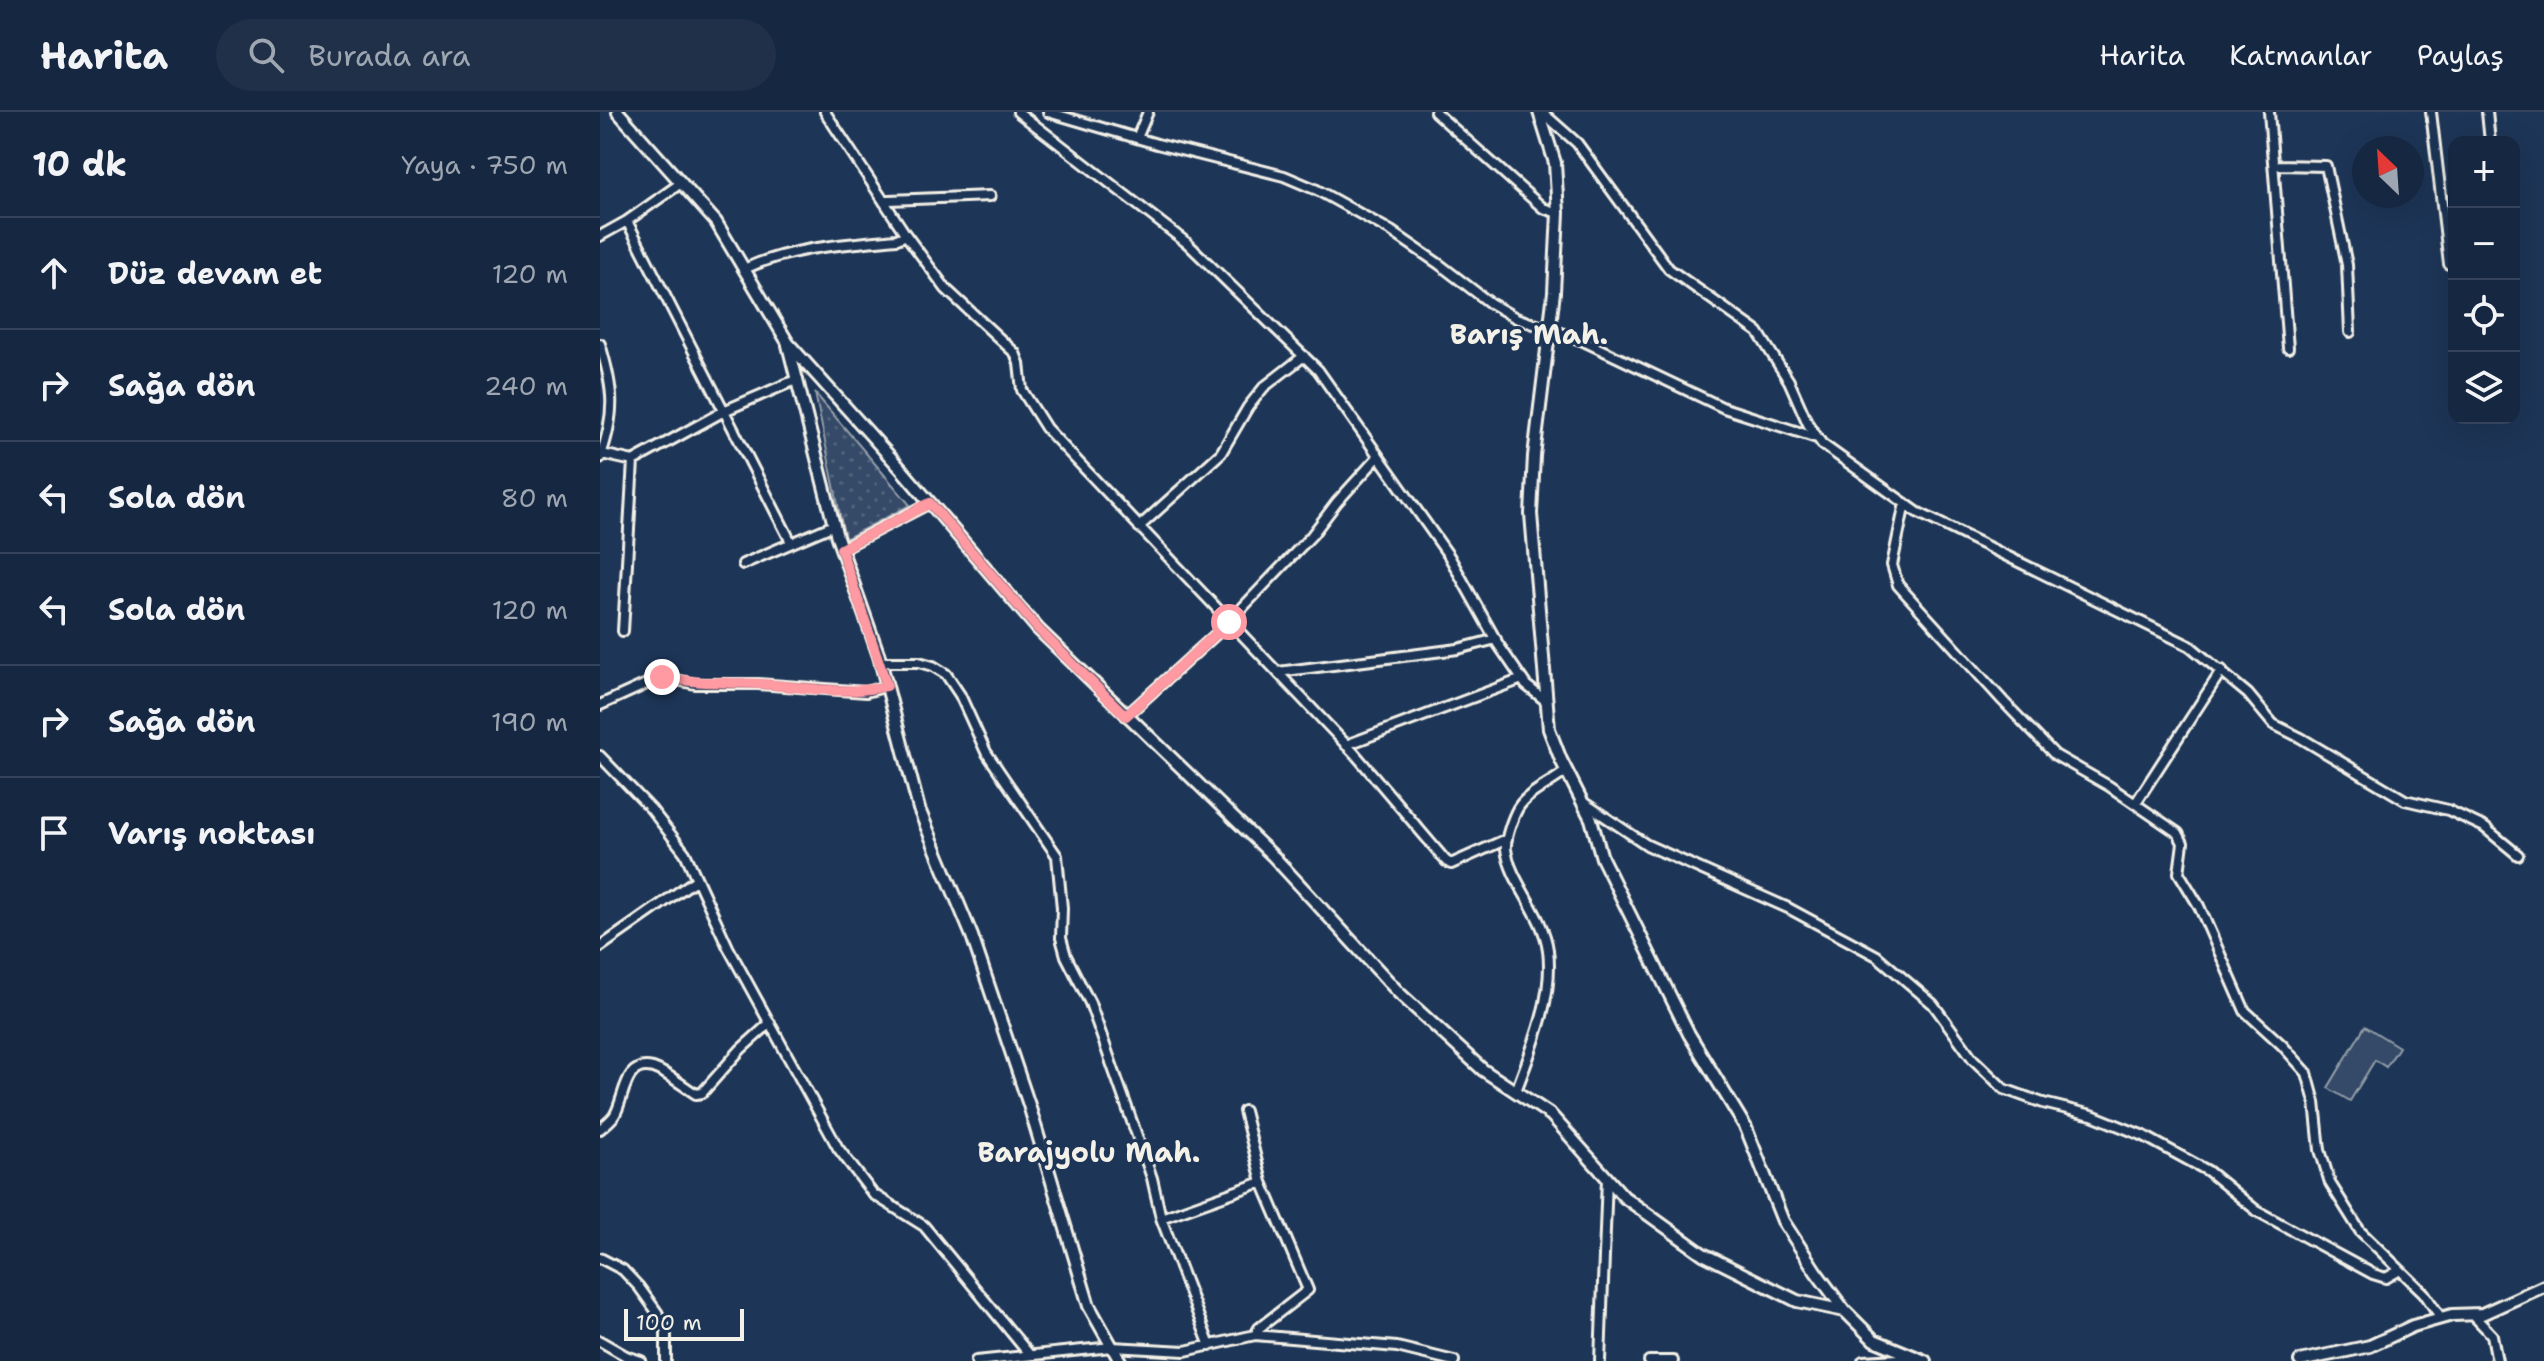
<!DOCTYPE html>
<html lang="tr">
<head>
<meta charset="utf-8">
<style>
  :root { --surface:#162841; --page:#1f3048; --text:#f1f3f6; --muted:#9ea6b1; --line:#35445a }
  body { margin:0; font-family:"Shantell Sans",sans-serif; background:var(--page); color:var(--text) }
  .controls { position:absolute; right:24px; top:24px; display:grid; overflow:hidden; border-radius:16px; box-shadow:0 8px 32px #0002 }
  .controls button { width:72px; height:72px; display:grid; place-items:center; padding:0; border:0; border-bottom:2px solid var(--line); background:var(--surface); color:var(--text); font:40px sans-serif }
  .compass { position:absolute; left:1752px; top:24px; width:72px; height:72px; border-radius:50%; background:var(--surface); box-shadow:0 8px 32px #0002; rotate:335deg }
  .scale { position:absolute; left:24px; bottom:20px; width:120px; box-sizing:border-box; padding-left:8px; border:4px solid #f4f1e8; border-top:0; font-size:22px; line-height:28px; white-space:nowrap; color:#f4f1e8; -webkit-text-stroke:6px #1d3557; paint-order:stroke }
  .stop { position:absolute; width:24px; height:24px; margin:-18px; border:6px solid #ff9aa2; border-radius:50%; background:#fff }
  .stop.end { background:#ff9aa2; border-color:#fff; box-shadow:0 2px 8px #0008 }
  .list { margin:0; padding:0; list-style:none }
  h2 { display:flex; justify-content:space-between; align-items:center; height:104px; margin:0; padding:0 32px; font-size:34px }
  h2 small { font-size:26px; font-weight:400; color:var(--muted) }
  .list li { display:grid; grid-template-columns:52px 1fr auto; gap:24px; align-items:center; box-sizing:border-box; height:112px; padding:0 32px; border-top:2px solid var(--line) }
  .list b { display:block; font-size:30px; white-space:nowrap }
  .list em { font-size:26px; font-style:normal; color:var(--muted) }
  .icon { flex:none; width:44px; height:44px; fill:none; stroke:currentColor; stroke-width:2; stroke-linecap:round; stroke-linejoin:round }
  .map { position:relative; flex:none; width:1944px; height:1249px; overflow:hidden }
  header { display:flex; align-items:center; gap:48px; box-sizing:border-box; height:112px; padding:0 40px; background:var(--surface); border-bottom:2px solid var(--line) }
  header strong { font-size:38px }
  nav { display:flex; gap:44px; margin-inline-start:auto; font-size:28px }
  .search { width:560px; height:72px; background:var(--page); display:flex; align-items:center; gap:20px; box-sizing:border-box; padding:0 28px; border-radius:44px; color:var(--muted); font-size:30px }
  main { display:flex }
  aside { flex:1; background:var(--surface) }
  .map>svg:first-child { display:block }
  .grass { fill:url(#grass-dots); stroke:#949ea8; stroke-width:2 }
  .pitch { fill:#354a67; stroke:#949ea8; stroke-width:2 }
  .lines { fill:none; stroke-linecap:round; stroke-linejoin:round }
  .minor-casing { stroke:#f4f1e8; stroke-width:14 }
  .tertiary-casing { stroke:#f4f1e8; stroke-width:16 }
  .minor { stroke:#1d3557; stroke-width:8 }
  .tertiary { stroke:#1d3557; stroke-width:10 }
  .route { stroke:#ff9aa2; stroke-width:10 }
  .labels { text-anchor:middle; stroke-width:6; stroke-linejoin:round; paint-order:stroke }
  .district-label { font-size:28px; font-weight:bold; fill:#f4f1e8; stroke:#1d3557 }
</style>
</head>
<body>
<header>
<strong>Harita</strong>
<div class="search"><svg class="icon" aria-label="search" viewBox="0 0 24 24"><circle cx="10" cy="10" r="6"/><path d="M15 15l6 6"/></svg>Burada ara</div>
<nav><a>Harita</a><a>Katmanlar</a><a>Paylaş</a></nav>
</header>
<main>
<aside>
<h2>10 dk<small>Yaya · 750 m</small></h2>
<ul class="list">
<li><svg class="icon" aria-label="ahead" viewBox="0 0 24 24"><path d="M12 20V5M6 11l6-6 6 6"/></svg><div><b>Düz devam et</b></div><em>120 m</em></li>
<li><svg class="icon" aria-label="right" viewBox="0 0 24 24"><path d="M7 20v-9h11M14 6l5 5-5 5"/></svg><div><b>Sağa dön</b></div><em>240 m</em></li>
<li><svg class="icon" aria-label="left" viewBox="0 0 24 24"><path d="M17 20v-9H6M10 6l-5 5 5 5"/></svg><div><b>Sola dön</b></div><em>80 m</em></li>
<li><svg class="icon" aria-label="left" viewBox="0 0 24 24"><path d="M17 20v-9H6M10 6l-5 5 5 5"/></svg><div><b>Sola dön</b></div><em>120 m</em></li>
<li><svg class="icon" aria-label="right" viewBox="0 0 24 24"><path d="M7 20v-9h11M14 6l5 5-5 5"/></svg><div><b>Sağa dön</b></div><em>190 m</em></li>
<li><svg class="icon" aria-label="arrive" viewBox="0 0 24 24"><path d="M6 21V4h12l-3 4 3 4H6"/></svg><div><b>Varış noktası</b></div></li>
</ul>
</aside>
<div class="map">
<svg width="1944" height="1249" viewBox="0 0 1944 1249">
  <defs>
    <pattern id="grass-dots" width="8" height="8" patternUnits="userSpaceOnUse" patternTransform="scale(2)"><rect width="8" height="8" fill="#354a67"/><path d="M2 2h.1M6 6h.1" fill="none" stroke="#53657d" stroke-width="1.8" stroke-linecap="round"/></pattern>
  </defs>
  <rect width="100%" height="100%" fill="#1d3557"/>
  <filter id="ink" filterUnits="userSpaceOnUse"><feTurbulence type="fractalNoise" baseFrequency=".0125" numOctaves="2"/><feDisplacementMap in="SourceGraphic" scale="16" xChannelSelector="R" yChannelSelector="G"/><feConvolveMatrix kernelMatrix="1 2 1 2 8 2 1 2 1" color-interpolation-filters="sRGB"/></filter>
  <g filter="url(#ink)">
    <path class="grass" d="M215 281 310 393 245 427Z"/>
    <path class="pitch" d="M1765 914 1799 935 1786 955 1775 948 1750 989 1728 976Z"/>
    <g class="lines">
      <g class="minor-casing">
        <path id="minor" d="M225 0 306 123 346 177 415 241 419 251 422 278 446 316 755 642 846 749 851 752 907 727
          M418 0 587 131 718 258 849 444 898 532 926 573 947 590
          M448 0 557 32 684 64 717 78 791 119 839 152 890 191 916 206 981 228 1124 296 1217 326
          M835 0 943 96 958 101
          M942 0 977 31 1069 157 1158 220 1189 269 1208 312 1222 332 1317 400 1590 534 1648 582 1673 612 1701 626 1805 688 1848 698 1884 715 1918 743
          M1669 0 1688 236
          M1831 0 1849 152
          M1887 0 1890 30
          M537 26 548 0
          M1674 53 1726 54 1747 153 1750 220
          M284 90 289 88 390 84
          M27 109 191 430
          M0 124 27 109 81 71
          M144 157C192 135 245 132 297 127L306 123
          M0 232C14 278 16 300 0 346
          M2 342 33 349 126 298 198 267
          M1305 391 1292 453 1298 473 1403 589 1455 643 1509 674 1578 721 1583 731 1579 761 1599 794 1645 899 1682 933 1707 961 1715 990 1720 1038 1730 1071 1760 1119 1824 1181 1841 1206
          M539 415 621 341 648 295 664 275 704 244
          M241 437 330 391
          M143 452 234 413
          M23 519 33 349
          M281 550H319L333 554 346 562 360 583 386 640 457 744 462 796 461 826 466 844 490 891 552 1066 561 1106 610 1234
          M678 560 858 537 896 527
          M0 593 62 565 95 572H158L266 580 287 574
          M526 604 624 515 712 423 737 390 778 345
          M746 633 922 567
          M0 644 51 697 85 741 128 835 238 1036 273 1082 324 1114 429 1242
          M983 690 1047 733 1188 796 1277 844 1333 892 1373 947 1404 977 1443 991 1492 1003 1544 1024 1608 1059 1657 1099 1773 1162 1786 1166 1800 1158
          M1535 692 1622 558
          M0 835 97 767
          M916 979C932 936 954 885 948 838 943 801 910 770 906 737 905 726 913 705 918 696 928 680 952 671 966 659
          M644 999 662 1070 708 1178 659 1216 655 1223
          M0 1017C5 1013 10 1009 14 1004 25 988 23 948 53 956 68 961 83 974 96 982L102 981 141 937 170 911
          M561 1106 662 1070
          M0 1146 23 1158 39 1175 57 1200 66 1218V1249
          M1872 1202 1892 1223 1897 1249
          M0 1229 26 1244 41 1249
          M376 1249 512 1235 585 1239 655 1223 797 1235 854 1249
          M1000 1249 1007 1066
          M1049 1249H1073
          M1263 1249 1316 1246"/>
      </g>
      <g class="tertiary-casing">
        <path id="tertiary" d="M18 0 116 110 188 231 302 358 438 517 674 745 799 881 883 958 951 1003 1024 1085 1103 1142 1197 1189 1245 1199
          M939 0 955 51 958 101 954 180 934 344 931 402 949 617 961 648 991 707 1002 746 1089 922 1146 1016 1183 1109 1216 1160 1245 1199 1274 1228 1325 1249
          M188 233 237 425 279 544 319 697 372 824 429 993 489 1194 520 1249
          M1700 1249 1770 1234 1813 1214 1852 1203 1882 1202 1944 1174"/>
      </g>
      <use href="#minor" class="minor"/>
      <use href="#tertiary" class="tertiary"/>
    </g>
  </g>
  <g class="lines" filter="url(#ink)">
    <path class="route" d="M62 565C98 572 126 570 162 572 203 575 247 584 287 574L241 437 330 391 438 517 526 604 629 510"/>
  </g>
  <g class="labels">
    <g class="district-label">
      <text x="929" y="232">Barış Mah.</text>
      <text x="489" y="1050">Barajyolu Mah.</text>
    </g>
  </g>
</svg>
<div class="controls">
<button>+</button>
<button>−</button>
<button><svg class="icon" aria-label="locate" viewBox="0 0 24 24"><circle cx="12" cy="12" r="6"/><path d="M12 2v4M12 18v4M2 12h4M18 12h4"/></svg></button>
<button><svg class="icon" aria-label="layers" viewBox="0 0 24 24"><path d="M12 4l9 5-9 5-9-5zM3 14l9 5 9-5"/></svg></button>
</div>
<svg class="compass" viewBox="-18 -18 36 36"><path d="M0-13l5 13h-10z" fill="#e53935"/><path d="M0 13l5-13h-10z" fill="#9ea6b1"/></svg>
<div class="scale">100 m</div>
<div class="stop" style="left:629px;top:510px"></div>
<div class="stop end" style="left:62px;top:565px"></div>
</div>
</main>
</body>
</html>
